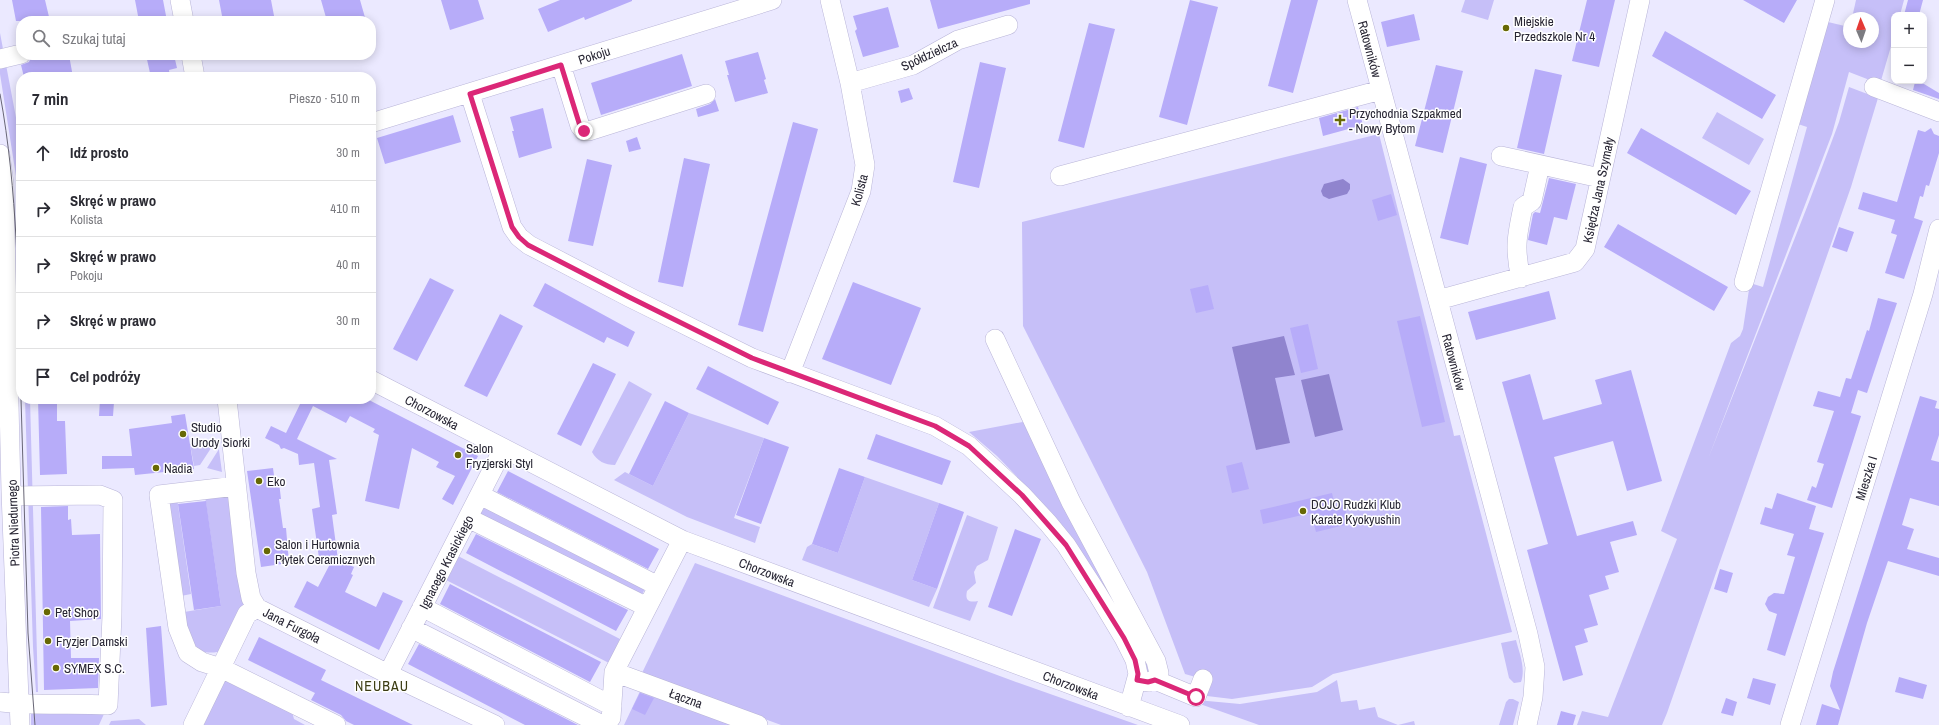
<!DOCTYPE html>
<html lang="pl">
<head>
<meta charset="utf-8">
<style>
  :root { --surface:#fff; --page:#f7f7f7; --text:#2b2b33; --muted:#7c7c81; --line:#e1e1e2 }
  body { margin:0; font-family:"Archivo Narrow",sans-serif; background:var(--page); color:var(--text) }
  .controls { position:absolute; right:12px; top:12px; display:grid; overflow:hidden; border-radius:8px; box-shadow:0 2px 10px #0003 }
  .controls button { width:36px; height:36px; display:grid; place-items:center; padding:0; border:0; border-bottom:1px solid var(--line); background:var(--surface); color:var(--text); font:20px sans-serif }
  .compass { position:absolute; left:1843px; top:12px; width:36px; height:36px; border-radius:50%; background:var(--surface); box-shadow:0 2px 10px #0003; rotate:358deg }
  .stop { position:absolute; width:12px; height:12px; margin:-9px; border:3px solid #db2777; border-radius:50%; background:#fff }
  .stop.end { background:#db2777; border-color:#fff; box-shadow:0 1px 4px #0008 }
  .list { margin:0; padding:0; list-style:none }
  h2 { display:flex; justify-content:space-between; align-items:center; height:52px; margin:0; padding:0 16px; font-size:17px }
  h2 small { font-size:13px; font-weight:400; color:var(--muted) }
  .list li { display:grid; grid-template-columns:26px 1fr auto; gap:12px; align-items:center; box-sizing:border-box; height:56px; padding:0 16px; border-top:1px solid var(--line) }
  .list b { display:block; font-size:15px; white-space:nowrap }
  .list p { margin:0; font-size:13px; white-space:nowrap; color:var(--muted) }
  .list em { font-size:13px; font-style:normal; color:var(--muted) }
  .icon { flex:none; width:22px; height:22px; fill:none; stroke:currentColor; stroke-width:2; stroke-linecap:round; stroke-linejoin:round }
  .map { position:relative; flex:none; width:1939px; height:725px; overflow:hidden }
  .search { position:absolute; background:var(--surface); box-shadow:0 2px 10px #0003; left:16px; top:16px; width:360px; height:44px; display:flex; align-items:center; gap:10px; box-sizing:border-box; padding:0 14px; border-radius:16px; color:var(--muted); font-size:15px }
  .panel { position:absolute; background:var(--surface); box-shadow:0 2px 10px #0003; left:16px; top:72px; width:360px; height:332px; border-radius:16px }
  .map>svg:first-child { display:block }
  .green { fill:#c6bff8 }
  .water { fill:#9084ce }
  .building { fill:#b7acf9 }
  .lines { fill:none; stroke-linecap:round; stroke-linejoin:round }
  .minor-casing { stroke:#b9b5d8; stroke-width:20 }
  .minor { stroke:#fff; stroke-width:19 }
  .tram { stroke:#686676; stroke-width:1 }
  .route { stroke:#db2777; stroke-width:5 }
  .poi-dot { fill:#676804; stroke:#fff; stroke-width:1.5 }
  .labels { text-anchor:middle; stroke-width:3; stroke-linejoin:round; paint-order:stroke }
  .poi-label { font-size:13px; fill:#272533; stroke:#fff; text-anchor:start }
  .street-label { font-size:13px; fill:#272533; stroke:#fff }
  .neighbourhood-label { font-size:14px; letter-spacing:1px; fill:#3c3d14; stroke:#fff }
</style>
</head>
<body>
<div class="map">
<svg width="1939" height="725" viewBox="0 0 1939 725">
  <rect width="100%" height="100%" fill="#ebe9ff"/>
  <path class="green" d="M1465 0H1494L1488 20 1461 12Z
    M1856 0H1904L1900 15H1894V36L1880 84 1849 72 1832 134 1708 459 1809 202 1839 122 1849 87 1878 98 1851 187 1667 713 1662 725H1577L1582 711 1608 717 1677 539 1661 531 1731 343 1740 336 1743 329 1750 283 1763 287 1807 127 1795 123 1828 22 1849 27V42H1873V18H1852Z
    M0 33 21 144V175L16 176 0 74Z
    M1717 112 1764 139 1749 165 1702 138Z
    M1379 134 1453 431 1454 436 1460 435 1512 632 1333 674 1312 687 1232 699 1207 696 1205 693 1206 680 1185 674 1147 572 1023 326 1022 222Z
    M629 381 652 394 615 465C605 465 597 461 592 452Z
    M25 399H30L38 692H36L33 647Z
    M689 413 764 438 734 518 760 527 755 543 687 517 614 480 625 472 653 486Z
    M1033 420 1159 673 1147 671 1053 520 1052 513 997 456 969 432Z
    M215 439V442L200 465 194 466 190 444Z
    M219 449V450L222 472 207 468Z
    M865 477 939 503 912 580 937 589 929 607 802 560 807 547 812 544 838 553Z
    M237 493 246 598 237 623 222 651C213 654 195 653 190 644 186 637 185 620 184 612L221 606 205 496Z
    M177 498 191 594 181 596 167 500Z
    M485 505 646 587 639 600 478 518Z
    M967 515 998 527 988 560 977 566 974 572 976 583 967 591C965 600 968 603 978 601L970 621 933 608Z
    M458 556 620 639 609 663 446 580Z
    M695 563 1019 683 1138 725H781L642 673Z
    M1516 640C1519 652 1526 668 1521 682L1514 683 1509 678 1501 643Z
    M220 677 292 712 294 719 305 725H201Z
    M1337 680 1341 702 1357 700 1359 710 1375 707 1378 717 1398 725 1414 721 1415 725H1259L1186 699 1240 704 1317 692Z
    M642 687 743 725H624Z
    M1509 699H1513L1519 702 1513 725H1499L1506 702Z
    M108 705 99 725H31V712Z
    M139 719 146 725H109L111 721Z"/>
  <path class="water" d="M1343 179 1350 184V189L1347 194 1329 199 1323 196 1321 191 1324 184Z
    M1284 336 1295 375 1275 378 1290 443 1256 450 1232 347Z
    M1329 374 1343 430 1315 437 1301 380Z"/>
  <path class="building" d="M12 0H45L50 21H16Z
    M135 0H163L167 21H139Z
    M219 0H271L275 21H223Z
    M321 0H360L366 21H327Z
    M441 0H478L484 19 450 30Z
    M560 0H632V1L585 20 584 17 548 32 538 9Z
    M930 0H1030V4L938 29Z
    M1190 0 1218 7 1187 125 1159 117Z
    M1291 0H1318L1293 93 1268 86Z
    M1587 0H1615L1599 67 1572 61Z
    M1743 0H1797L1784 23Z
    M1908 0H1923L1919 15H1904Z
    M888 7 899 47 863 57 855 31 857 29 853 16Z
    M1414 14 1420 40 1387 47 1381 22Z
    M1089 23 1115 29 1084 148 1058 141Z
    M1665 31 1776 95 1762 119 1652 56Z
    M758 52 766 79 764 80 768 93 735 102 727 75H729L725 61Z
    M682 54 692 86 601 115 591 83Z
    M32 55 33 60 69 55 73 77H24L21 65 29 62Z
    M146 55H174L177 68 169 70 170 77H157V72L150 73Z
    M980 62 1006 68 979 188 953 182Z
    M1436 65 1463 71 1443 153 1415 146Z
    M1535 69 1562 75 1544 154 1517 148Z
    M1915 82 1924 84 1939 93V99L1913 90Z
    M909 88 913 99 901 103 898 91Z
    M715 99 719 111 698 117 696 109 710 104Z
    M1358 107 1363 125 1323 136 1319 118Z
    M543 108 552 148 519 158 512 131H514L510 117Z
    M453 115 461 142 385 164 377 138Z
    M793 122 818 129 763 332 738 325Z
    M1641 128 1751 191 1736 215 1627 153Z
    M1931 128 1934 134 1939 136V153L1929 186 1926 185 1923 197 1920 196 1914 218 1923 221 1904 279 1885 273 1897 235 1891 233 1895 220 1858 209 1863 192 1897 202 1918 130 1925 132Z
    M637 137 641 149 629 152 626 141Z
    M1460 157 1487 164 1468 245 1440 238Z
    M684 158 710 164 683 287 658 282Z
    M587 159 612 165 593 246 568 241Z
    M1549 178 1576 184 1567 220 1554 217 1547 245 1528 240 1533 214 1535 212 1540 213Z
    M1391 194 1397 215 1378 221 1372 200Z
    M1618 224 1728 287 1714 311 1604 247Z
    M1839 227 1854 232 1847 252 1832 247Z
    M430 278 454 290 417 361 393 349Z
    M853 282 921 308 891 385 822 359Z
    M545 283 635 332 628 347 607 337 604 343 533 306Z
    M1208 285 1214 309 1196 313 1190 289Z
    M1549 291 1556 319 1476 340 1468 312Z
    M1878 298 1897 303 1867 393 1858 390 1851 413 1861 416 1832 508 1807 500 1812 486 1816 488 1824 464 1817 462 1834 411 1813 406 1818 391 1840 397 1846 378 1851 379 1867 330 1869 331Z
    M500 314 523 326 487 397 464 386Z
    M1420 316 1445 422 1422 427 1397 321Z
    M1308 324 1318 369 1301 373 1290 328Z
    M593 363 616 374 581 446 557 434Z
    M708 366 779 402 768 425 696 389Z
    M1631 370 1662 481 1627 491 1613 441 1554 457 1577 536 1633 521 1637 535 1610 542 1619 572 1605 576 1609 589 1589 595 1598 625 1584 629 1588 642 1575 646 1583 675 1563 681 1527 550 1548 544 1502 382 1530 374 1543 420 1602 404 1595 380Z
    M1920 396 1937 401 1935 408 1939 409V435L1931 460 1939 462V506L1910 498 1902 525 1914 529 1907 549 1939 558V576L1888 561 1867 623 1838 725H1816L1822 704 1840 710 1830 686 1833 672Z
    M38 399H57V421H65L67 474 40 475Z
    M100 399H110V401L114 402 113 416H99Z
    M300 399H367L478 456 453 505 442 499 455 476 436 467 439 462 412 448 399 509 365 501 379 435 373 432 375 429 350 416 346 423 313 406 297 439 337 459 329 460 337 514 332 515 338 560 354 567 351 574 353 575 345 592 376 607 383 592 403 601 379 650 294 607 307 581 318 587 330 564 319 558 312 509 320 507 314 463 299 465 298 454 284 448 281 449 279 445 265 438 271 426 286 433 302 400Z
    M665 401 689 413 653 486 629 474Z
    M185 414 194 469 135 475 134 468 102 469V456H132L129 429 172 423 171 416Z
    M876 434 951 461 942 485 867 459Z
    M764 438 789 447 761 524 736 515Z
    M1242 462 1249 489 1232 493 1226 466Z
    M273 468 275 483 279 482 281 499H279L283 528H286L289 563 261 567 247 471Z
    M839 468 865 477 838 553 812 544Z
    M508 471 659 549 648 569 497 492Z
    M1332 493 1335 506 1344 504 1349 524 1316 532 1311 513 1263 524 1260 510Z
    M1777 493 1816 506 1809 529 1824 533 1785 656 1767 650 1777 614 1769 611 1765 604 1768 597 1774 593 1784 594 1795 557 1787 555 1794 534 1760 524 1765 507 1772 509Z
    M206 501 221 606 194 610 178 504Z
    M939 503 964 512 937 589 912 580Z
    M68 506V520L71 519 72 535 100 534 101 619 70 621 71 658H99L98 688 44 690 41 507Z
    M1015 529 1041 539 1012 616 988 607Z
    M476 534 628 610 616 631 466 553Z
    M1720 569 1733 573 1727 593 1714 589Z
    M450 584 601 662 590 682 440 604Z
    M161 626 167 705 151 707 146 628Z
    M259 637 326 670 321 680 413 725H354L346 721 341 715 311 700 315 693 248 660Z
    M419 644 578 725H525L408 664Z
    M1899 677 1927 685 1923 699 1895 692Z
    M1753 678 1776 684 1770 705 1747 698Z
    M640 693 654 698 645 715 632 709Z
    M1726 698 1737 702 1733 716 1721 713Z
    M1561 711 1576 715 1573 725H1557Z"/>
  <g class="lines">
    <g class="minor-casing">
      <path id="minor" d="M180 0 184 21
        M1357 0 1528 634 1535 667 1533 697 1527 725
        M191 55 195 77
        M0 59 21 54
        M561 65 580 126 584 131H589L706 94
        M850 83 913 65 958 40 1008 25
        M1874 87 1939 112
        M470 94 512 227 519 237 529 245 629 297 752 358 935 426 969 446 1022 495 1048 523 1066 545 1097 593 1124 638 1135 660 1138 674 1129 707
        M371 123 772 0
        M0 154 4 184 11 492 20 725
        M1501 156 1600 178
        M1060 176 1381 90
        M1521 278C1514 249 1517 235 1523 207L1532 201 1540 165
        M1744 282 1825 0
        M1438 300 1575 262 1585 249 1640 0
        M995 339 1071 502 1156 661 1159 673 1155 680 1148 682 1137 680
        M790 373 861 191 865 165 850 83 830 0
        M371 380 682 540 1180 725
        M227 399 246 573 251 598 257 608 388 674 495 725
        M236 486 159 495 178 628 188 653 202 662 221 668 336 725
        M480 495 658 586
        M468 518 647 607
        M422 607 612 706
        M411 628 602 725
        M614 672 758 725
        M388 674 503 449
        M1155 680 1196 697 1203 679
        M0 702C36 706 72 703 108 705L112 616 113 500 100 495 12 496
        M611 718 614 672 682 540
        M193 725 247 614 257 608
        M1790 725 1923 294 1939 229"/>
    </g>
    <use href="#minor" class="minor"/>
    <path class="tram" d="M0 94C18 192 18 288 21 388
      M21 399 28 633 35 725"/>
  </g>
  <g class="lines">
    <path class="route" d="M584 131 580 126 561 65 470 94 512 227 519 237 528 245 629 297 752 358 935 426 969 446 1022 495 1066 545 1124 638 1135 660 1138 674 1137 680 1148 682 1155 680 1196 697"/>
  </g>
  <g class="poi-dot">
    <circle cx="1506" cy="28" r="4"/>
    <path d="M1338 114h4v4h4v4h-4v4h-4v-4h-4v-4h4z"/>
    <circle cx="183" cy="434" r="4"/>
    <circle cx="458" cy="455" r="4"/>
    <circle cx="156" cy="468" r="4"/>
    <circle cx="259" cy="481" r="4"/>
    <circle cx="1303" cy="511" r="4"/>
    <circle cx="267" cy="551" r="4"/>
    <circle cx="47" cy="612" r="4"/>
    <circle cx="48" cy="641" r="4"/>
    <circle cx="56" cy="668" r="4"/>
  </g>
  <g class="labels">
    <g class="poi-label">
      <text x="1514" y="26">Miejskie<tspan x="1514" dy="15">Przedszkole Nr 4</tspan></text>
      <text x="1349" y="118">Przychodnia Szpakmed<tspan x="1349" dy="15">- Nowy Bytom</tspan></text>
      <text x="191" y="432">Studio<tspan x="191" dy="15">Urody Siorki</tspan></text>
      <text x="466" y="453">Salon<tspan x="466" dy="15">Fryzjerski Styl</tspan></text>
      <text x="164" y="473">Nadia</text>
      <text x="267" y="486">Eko</text>
      <text x="1311" y="509">DOJO Rudzki Klub<tspan x="1311" dy="15">Karate Kyokyushin</tspan></text>
      <text x="275" y="549">Salon i Hurtownia<tspan x="275" dy="15">Płytek Ceramicznych</tspan></text>
      <text x="55" y="617">Pet Shop</text>
      <text x="56" y="646">Fryzjer Damski</text>
      <text x="64" y="673">SYMEX S.C.</text>
    </g>
    <g class="street-label">
      <text transform="translate(1370 49) rotate(75)" y="5">Ratowników</text>
      <text transform="translate(929 54) rotate(-25)" y="5">Spółdzielcza</text>
      <text transform="translate(594 55) rotate(-18)" y="5">Pokoju</text>
      <text transform="translate(859 190) rotate(-75)" y="5">Kolista</text>
      <text transform="translate(1598 190) rotate(-78)" y="5">Księdza Jana Szymały</text>
      <text transform="translate(1454 362) rotate(75)" y="5">Ratowników</text>
      <text transform="translate(432 412) rotate(28)" y="5">Chorzowska</text>
      <text transform="translate(1866 478) rotate(-73)" y="5">Mieszka I</text>
      <text transform="translate(13 523) rotate(-92)" y="5">Piotra Niedurnego</text>
      <text transform="translate(446 562) rotate(-63)" y="5">Ignacego Krasickiego</text>
      <text transform="translate(767 572) rotate(21)" y="5">Chorzowska</text>
      <text transform="translate(292 625) rotate(27)" y="5">Jana Furgoła</text>
      <text transform="translate(1071 685) rotate(21)" y="5">Chorzowska</text>
      <text transform="translate(686 698) rotate(20)" y="5">Łączna</text>
    </g>
    <g class="neighbourhood-label">
      <text x="382" y="691">NEUBAU</text>
    </g>
  </g>
</svg>
<div class="controls">
<button>+</button>
<button>−</button>
</div>
<svg class="compass" viewBox="-18 -18 36 36"><path d="M0-13l5 13h-10z" fill="#e53935"/><path d="M0 13l5-13h-10z" fill="#7c7c81"/></svg>
<div class="stop" style="left:1196px;top:697px"></div>
<div class="stop end" style="left:584px;top:131px"></div>
<div class="search"><svg class="icon" aria-label="search" viewBox="0 0 24 24"><circle cx="10" cy="10" r="6"/><path d="M15 15l6 6"/></svg>Szukaj tutaj</div>
<section class="panel">
<h2>7 min<small>Pieszo · 510 m</small></h2>
<ul class="list">
<li><svg class="icon" aria-label="ahead" viewBox="0 0 24 24"><path d="M12 20V5M6 11l6-6 6 6"/></svg><div><b>Idź prosto</b></div><em>30 m</em></li>
<li><svg class="icon" aria-label="right" viewBox="0 0 24 24"><path d="M7 20v-9h11M14 6l5 5-5 5"/></svg><div><b>Skręć w prawo</b><p>Kolista</p></div><em>410 m</em></li>
<li><svg class="icon" aria-label="right" viewBox="0 0 24 24"><path d="M7 20v-9h11M14 6l5 5-5 5"/></svg><div><b>Skręć w prawo</b><p>Pokoju</p></div><em>40 m</em></li>
<li><svg class="icon" aria-label="right" viewBox="0 0 24 24"><path d="M7 20v-9h11M14 6l5 5-5 5"/></svg><div><b>Skręć w prawo</b></div><em>30 m</em></li>
<li><svg class="icon" aria-label="arrive" viewBox="0 0 24 24"><path d="M6 21V4h12l-3 4 3 4H6"/></svg><div><b>Cel podróży</b></div></li>
</ul>
</section>
</div>
</body>
</html>
